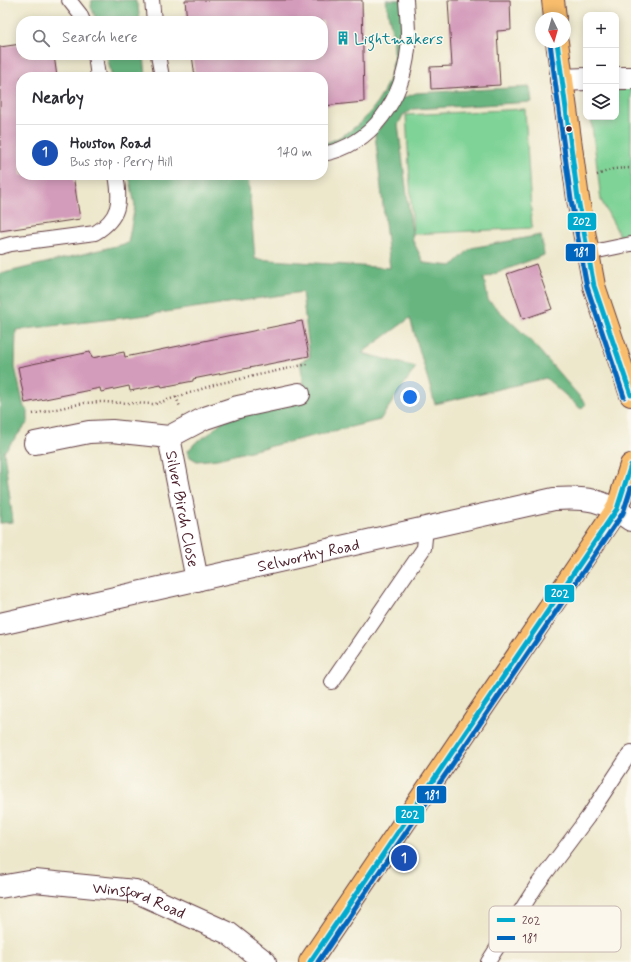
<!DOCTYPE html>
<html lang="en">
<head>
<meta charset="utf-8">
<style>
  :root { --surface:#fff; --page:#f7f7f7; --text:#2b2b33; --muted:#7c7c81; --line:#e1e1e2; --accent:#1f6fb2 }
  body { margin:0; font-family:Mynerve,sans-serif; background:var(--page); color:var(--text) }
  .controls { position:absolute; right:12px; top:12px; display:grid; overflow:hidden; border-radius:8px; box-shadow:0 2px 10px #0003 }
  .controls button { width:36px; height:36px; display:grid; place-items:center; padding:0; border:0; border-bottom:1px solid var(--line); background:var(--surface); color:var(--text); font:20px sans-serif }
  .compass { position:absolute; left:535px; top:12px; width:36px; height:36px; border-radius:50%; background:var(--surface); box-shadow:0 2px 10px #0003; rotate:175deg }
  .you { position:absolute; left:410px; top:397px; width:14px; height:14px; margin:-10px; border:3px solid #fff; border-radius:50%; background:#1a73e8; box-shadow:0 0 0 6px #1a73e833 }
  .badge { display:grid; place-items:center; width:26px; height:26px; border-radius:50%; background:var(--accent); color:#fff; font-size:13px; font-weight:700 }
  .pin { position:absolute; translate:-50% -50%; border:2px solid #fff; box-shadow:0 1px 4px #0006 }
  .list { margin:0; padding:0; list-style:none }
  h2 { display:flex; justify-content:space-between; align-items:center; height:52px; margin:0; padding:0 16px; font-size:17px }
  h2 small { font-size:13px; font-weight:400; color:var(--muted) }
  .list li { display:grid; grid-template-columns:26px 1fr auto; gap:12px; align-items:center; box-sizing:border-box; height:56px; padding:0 16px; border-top:1px solid var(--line) }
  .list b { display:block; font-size:15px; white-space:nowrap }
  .list p { margin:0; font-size:13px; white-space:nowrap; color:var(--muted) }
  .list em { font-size:13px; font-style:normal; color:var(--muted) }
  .icon { flex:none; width:22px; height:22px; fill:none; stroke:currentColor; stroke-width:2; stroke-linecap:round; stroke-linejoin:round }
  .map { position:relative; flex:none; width:631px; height:962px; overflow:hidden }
  .search { position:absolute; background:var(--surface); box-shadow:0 2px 10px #0003; left:16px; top:16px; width:312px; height:44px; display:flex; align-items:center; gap:10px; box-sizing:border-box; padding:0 14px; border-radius:16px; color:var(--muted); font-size:15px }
  .panel { position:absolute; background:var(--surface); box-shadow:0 2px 10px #0003; left:16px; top:72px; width:312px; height:108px; border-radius:16px }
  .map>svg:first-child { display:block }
  .green { fill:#7fd397; stroke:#647961 }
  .forest { fill:#67b580; stroke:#586a56 }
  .building { fill:#d49cbb }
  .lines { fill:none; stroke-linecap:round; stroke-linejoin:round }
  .service-casing { stroke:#623d43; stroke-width:16 }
  .minor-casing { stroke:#623d43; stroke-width:24 }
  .primary-casing { stroke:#623d43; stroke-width:24 }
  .path { stroke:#623d43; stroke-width:2.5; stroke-dasharray:1 3; stroke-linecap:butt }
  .service { stroke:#fff; stroke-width:14 }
  .minor { stroke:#fff; stroke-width:22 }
  .primary { stroke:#f9be6d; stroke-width:22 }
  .bus-1-casing { stroke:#fbf7ec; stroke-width:8 }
  .bus-2-casing { stroke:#fbf7ec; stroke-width:8 }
  .bus-1 { stroke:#00a9ce; stroke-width:5 }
  .bus-2 { stroke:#0065bd; stroke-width:5 }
  .bus-dot { fill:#4a1f2b; stroke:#fbf7ec; stroke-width:1.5 }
  .labels { text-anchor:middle; stroke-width:3; stroke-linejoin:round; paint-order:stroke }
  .culture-label { font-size:16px; fill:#0d838f; stroke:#fbf7ec; text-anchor:start }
  .street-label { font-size:16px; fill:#4a1f2b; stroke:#fbf7ec }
  .key { fill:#fbf7ec; stroke:#c6b6b2; stroke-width:1 }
  .key-label { font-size:11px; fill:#4a1f2b }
  .line-badge { stroke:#fbf7ec; stroke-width:1.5 }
  .badge-label { font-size:11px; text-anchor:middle; font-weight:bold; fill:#fff }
</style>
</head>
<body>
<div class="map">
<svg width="631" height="962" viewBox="0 0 631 962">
  <rect width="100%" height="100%" fill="#fbf7ec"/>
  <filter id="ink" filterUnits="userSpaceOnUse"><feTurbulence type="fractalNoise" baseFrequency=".025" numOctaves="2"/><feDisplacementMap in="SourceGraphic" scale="8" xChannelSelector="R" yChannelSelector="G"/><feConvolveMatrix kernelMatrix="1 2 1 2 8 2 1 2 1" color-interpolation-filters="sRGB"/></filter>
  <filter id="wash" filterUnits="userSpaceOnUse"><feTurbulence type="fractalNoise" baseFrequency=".012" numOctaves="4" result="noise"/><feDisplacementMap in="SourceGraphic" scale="16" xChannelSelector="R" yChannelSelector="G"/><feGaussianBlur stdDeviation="0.9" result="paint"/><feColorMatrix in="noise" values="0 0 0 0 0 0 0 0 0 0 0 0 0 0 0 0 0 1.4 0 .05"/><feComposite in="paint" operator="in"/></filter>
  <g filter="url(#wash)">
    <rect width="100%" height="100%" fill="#ede8cc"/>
    <path class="green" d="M631 89V230L620 236 601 200 591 117H616V90Z
      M525 109 532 228 413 234 406 115Z"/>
    <path class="forest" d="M92 0H135L138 7 140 21H97L91 7Z
      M386 0H402L404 57 392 92 364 131 323 149V144C362 132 390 96 394 55 395 39 388 16 386 0Z
      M107 55H144L146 77H112Z
      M530 87 532 102 414 109 403 115 398 125 413 241 424 263 452 266 471 248 541 235 544 255 484 278 488 300 530 340 586 404 581 409 546 378 435 404 410 318 362 353 416 367 380 420 217 459 197 461 190 457 188 451 195 443 209 434 221 422 305 391 300 362 310 357 302 292 139 316 16 330 15 367 24 407 28 411V422L4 452 13 522 0 523V274L128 243 135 206 129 175H248L255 259 390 268 375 134 401 99 416 93Z"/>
    <g id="blocks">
      <path class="building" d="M185 0H362L364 102 323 106V77H195L192 55H323V21H187Z
        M448 0H510L511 30 497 31 500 85 431 89 430 67 452 66Z
        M21 44V55H54L57 77H21V175H73L80 219 0 231V47Z
        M536 264 552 309 523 319 507 274Z
        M302 321 309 356 193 379V381L162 387 161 385 130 391 129 386 101 392 100 388 25 403 18 367 90 352 92 358 124 352 125 357Z"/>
    </g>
  </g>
  <g filter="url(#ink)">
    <use href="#blocks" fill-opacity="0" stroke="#623d43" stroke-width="1"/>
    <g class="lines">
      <g class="service-casing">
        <path id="service" d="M69 0 80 14 83 21
          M152 0 154 21
          M95 55 98 77
          M158 55 162 77
          M323 154C373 145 403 98 408 49 409 33 407 16 406 0
          M0 247 11 244 95 233C120 218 121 202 116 175
          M588 253 631 244
          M332 682 424 548 426 527
          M488 962 537 885 588 817 631 752"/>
      </g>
      <g class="minor-casing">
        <g id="minor">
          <path d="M616 78H631"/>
          <path d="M561 80 586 79"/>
          <path id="s1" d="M169 437 197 580"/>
          <path d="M35 443 89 432 112 431 169 437 205 418 238 407 299 394"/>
          <path id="s2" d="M0 624 554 499C588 497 602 499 631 520"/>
          <path id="s3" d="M0 887 35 881 135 891 228 933 265 962"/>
        </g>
      </g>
      <g class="primary-casing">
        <path id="primary" d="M553 0 555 18
          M557 42 578 199 594 286 631 395
          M310 962 617 509 631 465"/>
      </g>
      <path class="path" d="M597 175 613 169 631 168
        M176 397 180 407
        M33 414 84 403 102 402 155 404 217 384 308 364"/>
      <use href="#service" class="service"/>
      <use href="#minor" class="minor"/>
      <use href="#primary" class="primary"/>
      <g class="bus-1-casing">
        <path id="bus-1" d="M557 42 578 199 594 286 631 395
          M310 962 617 509 631 465"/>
      </g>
      <g class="bus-2-casing">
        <path id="bus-2" d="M550 43 571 200 587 287 624 397
          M318 962 623 513 631 488"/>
      </g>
      <use href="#bus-1" class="bus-1"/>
      <use href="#bus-2" class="bus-2"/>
    </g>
  </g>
  <defs>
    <g id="building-bare" transform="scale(1.08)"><path d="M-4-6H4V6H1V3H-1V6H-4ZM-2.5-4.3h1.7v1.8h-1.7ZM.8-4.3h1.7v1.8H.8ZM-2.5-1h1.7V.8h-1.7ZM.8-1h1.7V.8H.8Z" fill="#0f9aa8" stroke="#fbf7ec" stroke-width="2.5" paint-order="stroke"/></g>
  </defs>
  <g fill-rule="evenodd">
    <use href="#building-bare" x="343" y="38"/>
  </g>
  <circle class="bus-dot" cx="569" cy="129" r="3.5"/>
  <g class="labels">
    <g class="culture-label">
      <text x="354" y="44">Lightmakers</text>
    </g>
    <g class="street-label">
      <text dy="6" stroke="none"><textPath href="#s1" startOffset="73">Silver Birch Close</textPath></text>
      <text dy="6" stroke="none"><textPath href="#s2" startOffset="316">Selworthy Road</textPath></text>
      <text dy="6" stroke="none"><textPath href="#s3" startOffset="142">Winsford Road</textPath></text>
    </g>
  </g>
  <rect x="489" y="906" width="132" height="46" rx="6" class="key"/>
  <rect x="497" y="918" width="18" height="4" fill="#00a9ce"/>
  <rect x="497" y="936" width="18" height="4" fill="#0065bd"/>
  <g class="key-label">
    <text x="522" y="924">202</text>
    <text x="522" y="942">181</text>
  </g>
  <g class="line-badge">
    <rect x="567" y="212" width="30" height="19" rx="4" fill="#00a9ce"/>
    <rect x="565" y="243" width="31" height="19" rx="4" fill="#0065bd"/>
    <rect x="544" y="584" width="31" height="19" rx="4" fill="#00a9ce"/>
    <rect x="416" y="785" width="31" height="19" rx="4" fill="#0065bd"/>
    <rect x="395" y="805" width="30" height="19" rx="4" fill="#00a9ce"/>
  </g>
  <g class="badge-label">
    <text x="582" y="225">202</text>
    <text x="581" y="256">181</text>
    <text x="560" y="597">202</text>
    <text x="432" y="799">181</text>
    <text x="410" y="818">202</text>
  </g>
</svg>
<div class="controls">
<button>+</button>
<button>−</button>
<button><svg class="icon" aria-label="layers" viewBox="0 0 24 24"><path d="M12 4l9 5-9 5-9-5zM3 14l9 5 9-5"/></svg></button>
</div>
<svg class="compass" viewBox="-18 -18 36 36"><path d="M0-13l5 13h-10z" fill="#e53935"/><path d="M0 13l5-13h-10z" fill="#7c7c81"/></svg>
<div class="you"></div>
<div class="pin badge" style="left:404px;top:858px;background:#1a4fb4">1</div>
<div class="search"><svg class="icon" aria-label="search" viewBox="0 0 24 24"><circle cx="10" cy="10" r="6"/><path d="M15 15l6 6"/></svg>Search here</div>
<section class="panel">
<h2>Nearby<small></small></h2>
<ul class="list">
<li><span class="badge" style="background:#1a4fb4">1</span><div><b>Houston Road</b><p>Bus stop · Perry Hill</p></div><em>140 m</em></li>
</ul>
</section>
</div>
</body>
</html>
